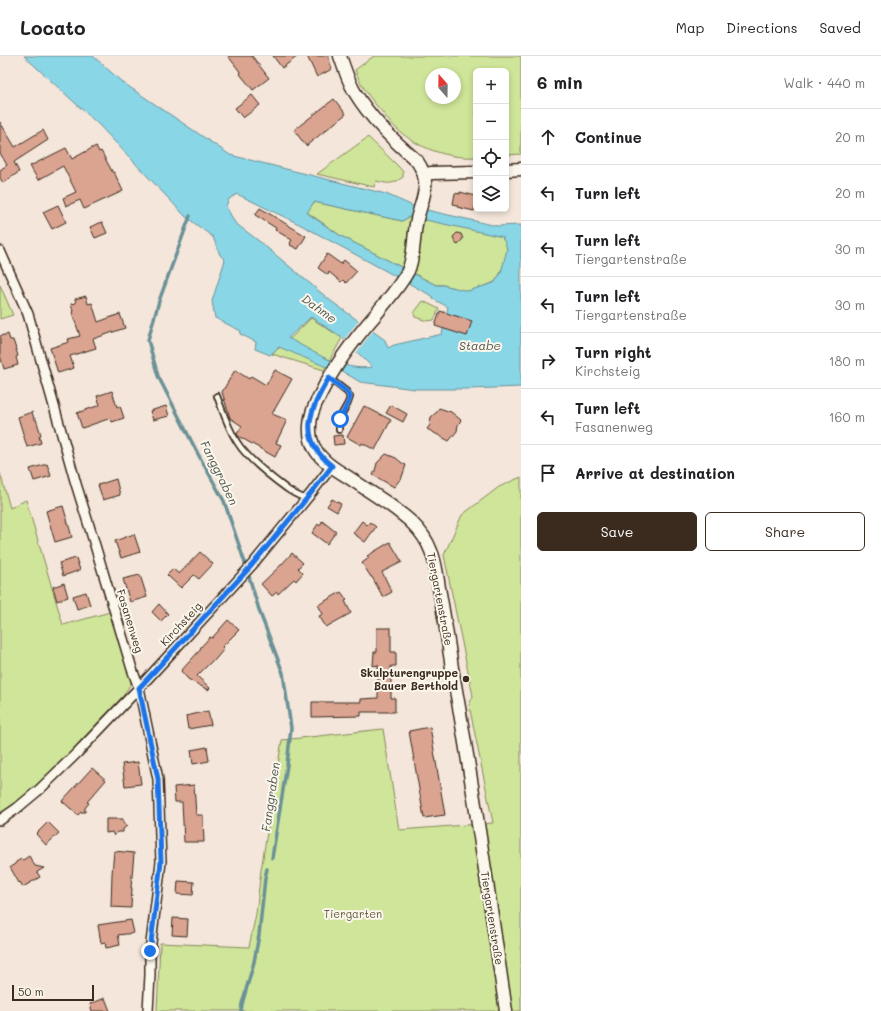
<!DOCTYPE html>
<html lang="en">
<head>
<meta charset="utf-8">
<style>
  :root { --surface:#fff; --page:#f2f2f2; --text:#202124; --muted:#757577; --line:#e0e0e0; --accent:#3b2a1e }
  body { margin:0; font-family:Mali,sans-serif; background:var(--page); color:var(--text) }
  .controls { position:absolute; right:12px; top:12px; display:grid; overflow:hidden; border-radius:6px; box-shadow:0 2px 6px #0003 }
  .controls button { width:36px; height:36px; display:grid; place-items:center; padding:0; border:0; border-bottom:1px solid var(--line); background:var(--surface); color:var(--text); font:20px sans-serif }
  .compass { position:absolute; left:425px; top:12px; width:36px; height:36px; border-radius:50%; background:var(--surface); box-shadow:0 2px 6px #0003; rotate:340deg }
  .scale { position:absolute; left:12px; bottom:10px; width:82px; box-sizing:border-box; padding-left:4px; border:2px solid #3b2a1e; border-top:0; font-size:11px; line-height:14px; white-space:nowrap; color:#3b2a1e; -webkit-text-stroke:3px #fbf7ec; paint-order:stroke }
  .stop { position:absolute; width:12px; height:12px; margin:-9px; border:3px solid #1a73e8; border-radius:50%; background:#fff }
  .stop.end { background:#1a73e8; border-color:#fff; box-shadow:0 1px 4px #0008 }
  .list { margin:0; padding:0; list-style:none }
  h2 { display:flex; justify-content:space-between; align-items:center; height:52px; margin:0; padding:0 16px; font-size:17px }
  h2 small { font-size:13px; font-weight:400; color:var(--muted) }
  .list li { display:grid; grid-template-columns:26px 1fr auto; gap:12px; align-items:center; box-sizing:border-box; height:56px; padding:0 16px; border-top:1px solid var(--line) }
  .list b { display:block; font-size:15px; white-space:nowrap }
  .list p { margin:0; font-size:13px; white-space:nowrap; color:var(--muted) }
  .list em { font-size:13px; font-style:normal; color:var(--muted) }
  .actions { display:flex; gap:8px; padding:12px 16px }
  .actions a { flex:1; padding:9px 0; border:1px solid var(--accent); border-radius:6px; text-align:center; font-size:14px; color:var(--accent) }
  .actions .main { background:var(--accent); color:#fff }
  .icon { flex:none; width:22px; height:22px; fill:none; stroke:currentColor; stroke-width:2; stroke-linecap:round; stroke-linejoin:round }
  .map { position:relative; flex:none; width:521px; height:955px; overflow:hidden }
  header { display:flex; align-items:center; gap:24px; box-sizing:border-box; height:56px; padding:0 20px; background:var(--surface); border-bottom:1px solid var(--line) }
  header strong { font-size:19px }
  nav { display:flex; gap:22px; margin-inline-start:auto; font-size:14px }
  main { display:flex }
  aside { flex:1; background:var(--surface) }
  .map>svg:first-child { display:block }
  .green { fill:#cfe599; stroke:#85885c; fill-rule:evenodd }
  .water { fill:#89d6e7; stroke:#6a9197; fill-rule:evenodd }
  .pier { fill:#f4e6da }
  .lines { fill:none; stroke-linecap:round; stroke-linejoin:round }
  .stream { stroke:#6a9197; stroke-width:3.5 }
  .building { fill:#daa491; stroke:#3b2a1e }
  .service-casing { stroke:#3b2a1e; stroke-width:8 }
  .minor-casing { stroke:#3b2a1e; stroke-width:12 }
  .tertiary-casing { stroke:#3b2a1e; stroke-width:15 }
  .service { stroke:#fbf7ec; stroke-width:4.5 }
  .minor { stroke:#fbf7ec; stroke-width:9 }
  .tertiary { stroke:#fbf7ec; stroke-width:12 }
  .route { stroke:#1a73e8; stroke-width:5 }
  .poi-dot { fill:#3b2a1e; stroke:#fbf7ec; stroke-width:1.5 }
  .labels { text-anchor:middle; stroke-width:4; stroke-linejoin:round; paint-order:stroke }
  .street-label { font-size:11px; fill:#3b2a1e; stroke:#fbf7ec }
  .poi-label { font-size:11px; font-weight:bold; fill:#3b2a1e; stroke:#fbf7ec; text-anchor:end }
  .park-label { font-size:11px; fill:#60593d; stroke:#fbf7ec }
  .water-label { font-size:12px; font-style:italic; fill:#4e5550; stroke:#fbf7ec }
</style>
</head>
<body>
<header>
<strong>Locato</strong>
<nav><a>Map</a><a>Directions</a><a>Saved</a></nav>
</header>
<main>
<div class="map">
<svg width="521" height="955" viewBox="0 0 521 955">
  <rect width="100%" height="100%" fill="#f4e6da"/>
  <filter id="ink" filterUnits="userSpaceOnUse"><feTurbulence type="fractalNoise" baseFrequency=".025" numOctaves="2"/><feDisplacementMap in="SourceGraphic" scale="8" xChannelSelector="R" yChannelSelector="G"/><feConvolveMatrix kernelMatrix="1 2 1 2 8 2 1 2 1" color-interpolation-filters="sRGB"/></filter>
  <g filter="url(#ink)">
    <path class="green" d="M374 0H521V98L506 99V15H476V101C449 103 417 92 397 73 392 69 387 63 383 57 371 44 361 30 355 14ZM431 18H455V42H431Z
      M368 81 398 110 403 116V121C392 129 389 128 376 125L374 131 317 118Z
      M314 146 402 165 409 161 412 160 503 181V184C505 186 507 188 507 192 508 199 500 222 494 226 492 228 470 235 467 235 457 235 447 227 436 229L341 180 307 156Z
      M0 229 13 259 0 263Z
      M423 245 439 253 434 264 427 265 415 261 414 257Z
      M311 262 342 282 324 314 272 298 293 280Z
      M0 417 10 452 26 444 63 569 110 556 128 613 131 627 124 639 60 707 26 739 0 758Z
      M521 421V955H157L160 887 249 891 256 858 261 814 282 684 383 673 399 774 493 767 469 649 473 640 444 499 462 459 499 431Z"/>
    <path class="water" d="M24 0H93L122 26 230 99 386 138 413 150 431 155 497 170 521 169V331L470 333H415L360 326 345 317 324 310 279 291 270 299 255 293 256 286 240 278 241 275 215 262 212 245 225 204 220 199 213 181 186 161 98 68ZM237 138 301 169 432 240 433 243 448 251 442 278 394 289 388 292 385 284 331 245 259 185 235 167 226 150 229 143ZM314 146 402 165 409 161H412L503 181V184L505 186 507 193 501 217 494 227 468 235 443 229H436L341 180 307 157ZM311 261 343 282 372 311C342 316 313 295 288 282Z"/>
    <path class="pier" d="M359 264 373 275 356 297 343 285Z"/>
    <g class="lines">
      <path class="stream" d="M190 160 159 245 148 284 158 320 198 398 224 445 244 504 260 557 283 617 291 672 287 709 272 802
        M241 955 242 948 254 906 259 879 265 822 267 813"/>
    </g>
    <path class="building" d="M228 0H252L269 22 253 34 240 18 241 17Z
      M273 0H298L282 12Z
      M307 0H328L332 13 317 21Z
      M252 39 260 49 243 62 235 52Z
      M334 43 346 58 306 90 294 74Z
      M0 66 15 91 43 74 48 84 14 106 19 116 3 127 0 122V114L7 109 0 97Z
      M96 90 99 96 101 95 113 117 114 116 123 135 84 153 80 144 66 150 63 142 76 136 63 110 38 124 30 110 66 92 72 103Z
      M460 136 476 140V146L474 155 457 151V149L453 148 455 137 460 138Z
      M58 149 66 166 52 173 43 156Z
      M260 152 306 180 298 193 290 189 291 188 290 187 292 184 275 174 276 172 255 159Z
      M102 166 107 177 95 182 90 171Z
      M457 177 461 178 463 183 457 189 453 181Z
      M327 198 341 208 344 204 357 215 346 227 343 224 341 226 329 216 328 219 318 212Z
      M86 240 88 248 92 247 98 266 120 258 125 272 93 283 96 292 70 300 74 312 58 317 50 292 69 286 68 283 80 280 72 256 73 255 71 248 76 247 75 243Z
      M440 255 472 265 467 280 435 270Z
      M8 278 10 284H13L16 293 18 300 16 301 18 309 4 313 0 299V280Z
      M235 314 249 323 251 320 266 329 275 314 292 323 272 358 287 364 276 387 281 389 275 401 238 380 237 378 242 370 230 362 222 336Z
      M112 335 117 351 120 350 124 362 112 366 111 362 82 372 77 357 100 349 97 340Z
      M391 349 407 358 403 366 386 357Z
      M166 350 169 360 153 364 150 355Z
      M364 350 391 364 375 394 362 387 361 389 347 381Z
      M439 352 451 356 461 364 458 369 457 375 449 385 427 373 430 369 431 361 437 356Z
      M32 356 34 363H36L41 379 39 380 41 387 27 391 18 361Z
      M343 379 344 388 334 389 333 380Z
      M386 398 396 402 402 407 406 409 402 421 394 431 373 419 375 415 377 407Z
      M47 408 51 420 34 425 30 413Z
      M116 423 120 439 103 444 98 429Z
      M332 443 341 448 337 456 327 450Z
      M63 450 72 481 55 486 46 455Z
      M322 465 336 476 327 488 312 477 318 468 320 470Z
      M362 465 367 469 370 466 376 471 365 486 353 477Z
      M134 478 140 496 121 502 115 485Z
      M390 486 402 506 382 516 392 536 383 541 372 521H371L362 507 369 502 367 500Z
      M200 496 213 508 199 523 194 519 181 532 167 519 173 513 179 518Z
      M292 497 303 507 298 512 303 517 296 525 294 523 278 538 277 536 272 540 261 528 282 508Z
      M76 502 80 514 63 520 59 507Z
      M140 519 147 541 130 546 123 523Z
      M64 527 68 541 57 545 53 531Z
      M86 536 90 549 77 553 73 540Z
      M341 536 347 544 345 545 351 557 326 571 319 560 323 558 318 549Z
      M159 548 168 558 161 565 152 556Z
      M228 564 239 574 222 591 224 593 214 605 213 604 197 620 210 632 208 634 188 623 181 615 201 593 200 592 210 581 212 582Z
      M377 572H391V596H396V610H391V642H395V656H361V660L312 661V646H361V643L378 642V609L373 610 374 596H377Z
      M208 655 211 669 188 673 186 660Z
      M430 671 445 759 424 762 409 675Z
      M207 691 209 705 193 708 191 694Z
      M138 706 141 728 125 730 122 708Z
      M92 712 106 724 87 746 89 747 85 752V756H81L78 759 62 745Z
      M194 729 196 759H203L204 786H184L182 746H175L174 731Z
      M106 763H123V767L127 770 123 773V776H117L114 780 112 776 106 777Z
      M48 766 59 777 46 789 36 778Z
      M114 795 134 797 131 832H132L131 852 111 851 112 818Z
      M29 800 35 810 44 812 37 816 40 821 23 831 20 826 19 827 10 811 15 808 16 806 21 803 23 804Z
      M178 825 194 826 193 839 177 838Z
      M173 862 188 863 187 880 172 879Z
      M131 864 134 877 118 879 120 889 106 892 105 886 101 887 98 869Z
      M105 942 110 955H92L90 948Z"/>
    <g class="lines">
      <g class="service-casing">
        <path id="service" d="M329 322 347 336 350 341 348 347 339 363V374
          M217 340C223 356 228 372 237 386 246 401 272 422 287 433 292 437 299 440 306 443"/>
      </g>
      <g class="minor-casing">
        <path id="minor" d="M0 195 28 258 76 428 91 476 132 613 139 632 158 723 161 806 150 895V919L148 955
          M0 764 16 753 40 733 77 697 139 632 252 509 312 436 332 410"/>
      </g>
      <g class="tertiary-casing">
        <path id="tertiary" d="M340 0C344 12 348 24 354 35 370 62 393 84 417 105 432 127 423 140 417 163 413 180 415 199 408 215 400 230 388 243 377 257 356 281 334 310 320 339 315 348 310 359 310 370 309 383 314 395 324 404 332 412 342 417 351 423 363 431 375 439 387 447 405 460 423 473 431 495 436 506 437 520 439 532 444 559 448 585 452 612 473 726 489 840 506 955
          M506 114 521 113
          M424 118 432 117 476 116"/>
      </g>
      <use href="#service" class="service"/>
      <use href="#minor" class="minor"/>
      <use href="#tertiary" class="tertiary"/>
    </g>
  </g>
  <g class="lines" filter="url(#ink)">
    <path class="route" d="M150 895 161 806 158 723 139 632 252 509 312 436 332 410C297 382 309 355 329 322L347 336 350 341 348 347 340 363"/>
  </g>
  <circle class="poi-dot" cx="466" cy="623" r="4"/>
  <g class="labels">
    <g class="street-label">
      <text transform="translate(440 543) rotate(79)" y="4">Tiergartenstraße</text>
      <text transform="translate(130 565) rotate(73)" y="4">Fasanenweg</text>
      <text transform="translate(181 568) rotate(-47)" y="4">Kirchsteig</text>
      <text transform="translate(492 862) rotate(81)" y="4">Tiergartenstraße</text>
    </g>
    <g class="poi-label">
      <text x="458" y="621">Skulpturengruppe<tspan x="458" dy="13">Bauer Berthold</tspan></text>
    </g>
    <g class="park-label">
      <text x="353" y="862">Tiergarten</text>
    </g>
    <g class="water-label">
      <text transform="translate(319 253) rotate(36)" y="4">Dahme</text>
      <text x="480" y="294">Staabe</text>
      <text transform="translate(219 417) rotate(64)" y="4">Fanggraben</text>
      <text transform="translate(271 741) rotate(-82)" y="4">Fanggraben</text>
    </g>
  </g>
</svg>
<div class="controls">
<button>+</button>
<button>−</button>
<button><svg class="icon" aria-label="locate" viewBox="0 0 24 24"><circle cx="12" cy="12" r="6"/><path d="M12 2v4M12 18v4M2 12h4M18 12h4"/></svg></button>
<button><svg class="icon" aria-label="layers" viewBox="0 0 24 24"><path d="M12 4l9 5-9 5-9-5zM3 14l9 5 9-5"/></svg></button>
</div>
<svg class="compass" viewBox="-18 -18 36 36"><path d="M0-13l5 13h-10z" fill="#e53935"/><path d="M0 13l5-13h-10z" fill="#757577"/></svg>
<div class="scale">50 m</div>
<div class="stop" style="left:340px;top:363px"></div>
<div class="stop end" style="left:150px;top:895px"></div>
</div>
<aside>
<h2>6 min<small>Walk · 440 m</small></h2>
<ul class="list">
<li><svg class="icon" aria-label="ahead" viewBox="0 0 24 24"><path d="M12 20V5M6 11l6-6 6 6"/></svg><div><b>Continue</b></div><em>20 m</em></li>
<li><svg class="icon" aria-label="left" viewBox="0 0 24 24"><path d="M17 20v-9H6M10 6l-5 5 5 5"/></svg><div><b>Turn left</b></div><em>20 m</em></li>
<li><svg class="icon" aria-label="left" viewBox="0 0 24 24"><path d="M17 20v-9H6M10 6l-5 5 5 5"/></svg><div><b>Turn left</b><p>Tiergartenstraße</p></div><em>30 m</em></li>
<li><svg class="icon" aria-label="left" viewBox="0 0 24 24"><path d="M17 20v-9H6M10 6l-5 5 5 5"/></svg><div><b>Turn left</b><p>Tiergartenstraße</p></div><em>30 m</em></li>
<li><svg class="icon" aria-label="right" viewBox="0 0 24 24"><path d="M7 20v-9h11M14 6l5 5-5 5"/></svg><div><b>Turn right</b><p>Kirchsteig</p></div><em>180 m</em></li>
<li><svg class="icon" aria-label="left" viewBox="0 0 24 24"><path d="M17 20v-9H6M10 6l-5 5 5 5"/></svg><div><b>Turn left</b><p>Fasanenweg</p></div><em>160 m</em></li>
<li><svg class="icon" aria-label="arrive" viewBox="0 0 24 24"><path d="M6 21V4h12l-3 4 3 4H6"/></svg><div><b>Arrive at destination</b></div></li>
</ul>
<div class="actions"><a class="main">Save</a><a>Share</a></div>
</aside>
</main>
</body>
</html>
